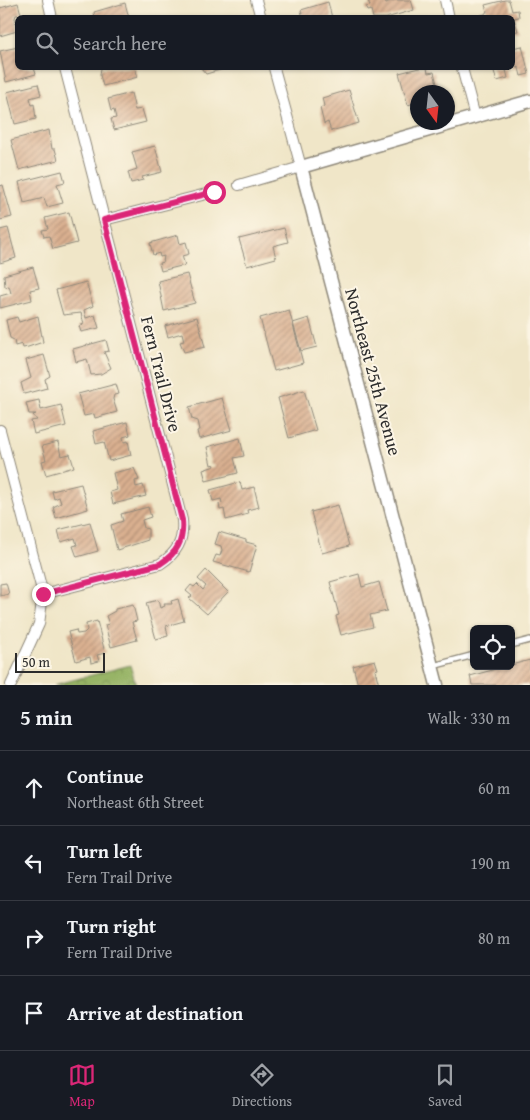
<!DOCTYPE html>
<html lang="en">
<head>
<meta charset="utf-8">
<style>
  :root { --surface:#171b24; --page:#20242c; --text:#f1f3f6; --muted:#9ea1a6; --line:#363941; --accent:#db2777 }
  body { margin:0; font-family:"Gentium Book Plus",serif; background:var(--page); color:var(--text) }
  .controls { position:absolute; right:15px; bottom:15px; display:grid; overflow:hidden; border-radius:8px; box-shadow:0 1px 4px #0004 }
  .controls button { width:45px; height:45px; display:grid; place-items:center; padding:0; border:0; border-bottom:1px solid var(--line); background:var(--surface); color:var(--text); font:25px sans-serif }
  .compass { position:absolute; left:410px; top:85px; width:45px; height:45px; border-radius:50%; background:var(--surface); box-shadow:0 1px 4px #0004; rotate:165deg }
  .scale { position:absolute; left:15px; bottom:12px; width:90px; box-sizing:border-box; padding-left:5px; border:2px solid #2b2b2b; border-top:0; font-size:14px; line-height:18px; white-space:nowrap; color:#2b2b2b; -webkit-text-stroke:4px #fcf5e5; paint-order:stroke }
  .stop { position:absolute; width:15px; height:15px; margin:-11px; border:4px solid #db2777; border-radius:50%; background:#fff }
  .stop.end { background:#db2777; border-color:#fff; box-shadow:0 1px 5px #0008 }
  .list { margin:0; padding:0; list-style:none }
  h2 { display:flex; justify-content:space-between; align-items:center; height:65px; margin:0; padding:0 20px; font-size:21px }
  h2 small { font-size:16px; font-weight:400; color:var(--muted) }
  .list li { display:grid; grid-template-columns:32px 1fr auto; gap:15px; align-items:center; box-sizing:border-box; height:75px; padding:0 20px; border-top:1px solid var(--line) }
  .list b { display:block; font-size:19px; white-space:nowrap }
  .list p { margin:0; font-size:16px; white-space:nowrap; color:var(--muted) }
  .list em { font-size:16px; font-style:normal; color:var(--muted) }
  .icon { flex:none; width:28px; height:28px; fill:none; stroke:currentColor; stroke-width:2; stroke-linecap:round; stroke-linejoin:round }
  .map { position:relative; flex:none; width:530px; height:685px; overflow:hidden }
  .search { position:absolute; background:var(--surface); box-shadow:0 1px 4px #0004; left:15px; right:15px; top:15px; height:55px; display:flex; align-items:center; gap:12px; box-sizing:border-box; padding:0 18px; border-radius:8px; color:var(--muted); font-size:19px }
  .sheet { height:365px; background:var(--surface) }
  nav { display:flex; justify-content:space-around; align-items:center; box-sizing:border-box; height:70px; border-top:1px solid var(--line); background:var(--surface); font-size:14px; color:var(--muted) }
  nav a { display:grid; justify-items:center; gap:2px }
  nav .on { color:var(--accent) }
  .map>svg:first-child { display:block }
  .forest { fill:url(#forest-crowns); stroke:#617048 }
  .building { fill:url(#building-hatch) }
  .lines { fill:none; stroke-linecap:round; stroke-linejoin:round }
  .service-casing { stroke:#8e887a; stroke-width:8 }
  .minor-casing { stroke:#8e887a; stroke-width:12 }
  .tertiary-casing { stroke:#8e887a; stroke-width:15 }
  .service { stroke:#fff; stroke-width:5 }
  .minor { stroke:#fff; stroke-width:10 }
  .tertiary { stroke:#fff; stroke-width:12 }
  .route { stroke:#db2777; stroke-width:6 }
  .labels { text-anchor:middle; stroke-width:4; stroke-linejoin:round; paint-order:stroke }
  .street-label { font-size:18px; fill:#2b2b2b; stroke:#fcf5e5 }
</style>
</head>
<body>
<div class="map">
<svg width="530" height="685" viewBox="0 0 530 685">
  <defs>
    <pattern id="forest-crowns" width="20" height="18" patternUnits="userSpaceOnUse" patternTransform="scale(1.25)"><rect width="20" height="18" fill="#97b466"/><path d="M2 6a3 3 0 1 1 6 0M12 15a3 3 0 1 1 6 0" fill="none" stroke="#7b9354"/></pattern>
    <pattern id="building-hatch" width="6" height="6" patternUnits="userSpaceOnUse" patternTransform="scale(1.25)"><rect width="6" height="6" fill="#dab090"/><path d="M-1 1l2-2M0 6l6-6M5 7l2-2" fill="none" stroke="#b18f76"/></pattern>
  </defs>
  <rect width="100%" height="100%" fill="#fcf5e5"/>
  <filter id="ink" filterUnits="userSpaceOnUse"><feTurbulence type="fractalNoise" baseFrequency=".02" numOctaves="2"/><feDisplacementMap in="SourceGraphic" scale="10" xChannelSelector="R" yChannelSelector="G"/><feConvolveMatrix kernelMatrix="1 2 1 2 8 2 1 2 1" color-interpolation-filters="sRGB"/></filter>
  <filter id="wash" filterUnits="userSpaceOnUse"><feTurbulence type="fractalNoise" baseFrequency=".0096" numOctaves="4" result="noise"/><feDisplacementMap in="SourceGraphic" scale="20" xChannelSelector="R" yChannelSelector="G"/><feGaussianBlur stdDeviation="1.12" result="paint"/><feColorMatrix in="noise" values="0 0 0 0 0 0 0 0 0 0 0 0 0 0 0 0 0 1.4 0 .05"/><feComposite in="paint" operator="in"/></filter>
  <g filter="url(#wash)">
    <rect width="100%" height="100%" fill="#f0e6c8"/>
    <path class="forest" d="M130 665 136 685H54Z"/>
    <g id="blocks">
      <path class="building" d="M368 0H385L386 3 394 0H411L414 10 386 18H373L371 10 367 11 366 7 370 6Z
        M505 0H509L512 11 518 10 519 17 514 18 518 31 512 32V18H480V15L485 14 487 11 485 5Z
        M328 2 332 18H303L301 10Z
        M18 3 21 14 16 15 15 18 17 31 0 36V8Z
        M125 3 129 18H95L94 12Z
        M522 46 529 74 521 76 519 68 516 67 506 70 508 78 497 81 493 68H512V48Z
        M18 47V68H34L36 74 6 82 0 51Z
        M101 68H135L138 77 103 86 100 75Z
        M201 68H227L206 74Z
        M419 68H427L428 73 434 72 438 88 433 89 434 92H418V102L408 105 399 73Z
        M38 84 41 95 30 98 32 105 34 104 36 119 15 124 7 92Z
        M349 90 359 123 331 131 328 122 324 124 320 108 324 106 322 98Z
        M131 93 135 110 142 109 146 122 114 130 111 119 116 118 114 110 111 111 108 99Z
        M49 130 52 149H55L58 160 19 170 11 140Z
        M155 146 162 172 142 177 143 180 131 183 128 172 137 169 132 152Z
        M62 171 65 182 57 184 63 203 47 207 44 198 24 203 19 182Z
        M3 185 12 217 0 220V186Z
        M69 212 77 243 53 249 49 236 44 237 42 230 48 229 45 218Z
        M8 228 16 258 0 263V230Z
        M284 228 288 242 273 246 276 258 247 266 239 239Z
        M178 235 180 244 186 242 189 254 182 256 185 265 161 271 159 263 163 262 164 256 160 257 159 253 153 255 150 243Z
        M33 267 39 288 30 290 32 300 0 308V296L11 293 9 286 5 287 4 275Z
        M187 274 195 303 164 311 158 281Z
        M86 282 93 306 84 310 86 318 95 315 99 328 81 332 79 326 84 324 81 313 63 315 56 290Z
        M289 310 303 363 274 371 260 318Z
        M38 316 43 342 28 347 23 348 22 344 15 346 14 340 10 338 6 320 17 317 19 322Z
        M197 317 205 347 184 352 180 342 184 341 182 333 168 337 165 326Z
        M309 318 317 347 301 351 293 323Z
        M106 340 109 351 104 352 111 368 101 374 91 375 87 359 76 362 73 349Z
        M44 355 50 376 45 379 47 388 24 394 21 383 31 378 26 360Z
        M116 384 119 394 114 395 113 399 117 412 95 418 94 414 84 416 78 394Z
        M304 390 316 430 289 438 278 398Z
        M222 398 232 430 199 439 197 431 200 430 198 421 192 419 189 407Z
        M39 400 41 410 61 405 66 426 34 434 31 421 37 420 33 415 36 414H29L26 403Z
        M127 422 130 435 123 437 124 442 128 441 131 455 109 461 104 442 96 444 93 431Z
        M240 438 244 456 234 458 238 473 206 481 203 470 215 466 214 464 211 465 207 447Z
        M58 442 61 456 70 454 74 467 46 475 42 461 46 460 42 446Z
        M134 468 139 480 135 481 136 487 143 485 146 496 113 504 110 492 117 490 113 473Z
        M240 482 242 490 254 487 259 507 247 510 248 514 226 520 224 509 220 510 219 504 222 503 221 499 213 501 210 490Z
        M81 484 88 509 56 518 53 507 61 503 59 497 54 499 52 491Z
        M338 505 349 546 322 553 311 512Z
        M148 507 151 517 142 520 144 528 148 529V540L117 550 111 525 123 521 121 514Z
        M90 522 98 551 77 557 73 546 77 545 75 538 61 542 58 530Z
        M219 532 246 540V542L257 545 249 572 213 562 216 555 220 556 222 550 221 546 215 544Z
        M206 570 228 592 207 614 189 598 192 596 186 591 191 585 194 587 197 584 203 590 206 586 198 579Z
        M359 574 362 587 379 582 387 611 370 615 373 627 341 635 336 616 339 615 330 582Z
        M6 583 9 594 0 596V584Z
        M178 599 184 621 166 626 168 636 156 639 146 603 158 600 160 608 165 606 164 604H172L171 601Z
        M133 605 137 621 132 622 137 640 111 647 105 625 109 624 106 616 115 611V609Z
        M97 621 105 653 97 655 99 661 91 663 90 657 76 661 68 632 76 630 77 634 84 633 87 630 86 624Z
        M375 660 378 669 375 670 379 685H358L353 666Z
        M530 660V685H472L470 676Z"/>
    </g>
  </g>
  <g filter="url(#ink)">
    <use href="#blocks" fill-opacity="0" stroke="#8e887a" stroke-width="1"/>
    <g class="lines">
      <g class="service-casing">
        <path id="service" d="M511 645 530 640
          M433 666 474 655"/>
      </g>
      <g class="minor-casing">
        <path id="minor" d="M48 0 52 18
          M256 0 261 18
          M445 0 449 18
          M462 68 475 117
          M239 185 301 167 274 68
          M104 220 214 192
          M0 430 43 594 39 624 11 685
          M43 594 160 564C177 553 184 541 182 520L65 68"/>
      </g>
      <g class="tertiary-casing">
        <path id="tertiary" d="M437 685 301 167 530 101"/>
      </g>
      <use href="#service" class="service"/>
      <use href="#minor" class="minor"/>
      <use href="#tertiary" class="tertiary"/>
    </g>
  </g>
  <g class="lines" filter="url(#ink)">
    <path class="route" d="M43 594 160 564C177 553 184 541 182 520L104 220 214 192"/>
  </g>
  <g class="labels">
    <g class="street-label">
      <text transform="translate(373 372) rotate(75)" y="6">Northeast 25th Avenue</text>
      <text transform="translate(161 374) rotate(76)" y="6">Fern Trail Drive</text>
    </g>
  </g>
</svg>
<div class="controls">
<button><svg class="icon" aria-label="locate" viewBox="0 0 24 24"><circle cx="12" cy="12" r="6"/><path d="M12 2v4M12 18v4M2 12h4M18 12h4"/></svg></button>
</div>
<svg class="compass" viewBox="-18 -18 36 36"><path d="M0-13l5 13h-10z" fill="#e53935"/><path d="M0 13l5-13h-10z" fill="#9ea1a6"/></svg>
<div class="scale">50 m</div>
<div class="stop" style="left:214px;top:192px"></div>
<div class="stop end" style="left:43px;top:594px"></div>
<div class="search"><svg class="icon" aria-label="search" viewBox="0 0 24 24"><circle cx="10" cy="10" r="6"/><path d="M15 15l6 6"/></svg>Search here</div>
</div>
<section class="sheet">
<h2>5 min<small>Walk · 330 m</small></h2>
<ul class="list">
<li><svg class="icon" aria-label="ahead" viewBox="0 0 24 24"><path d="M12 20V5M6 11l6-6 6 6"/></svg><div><b>Continue</b><p>Northeast 6th Street</p></div><em>60 m</em></li>
<li><svg class="icon" aria-label="left" viewBox="0 0 24 24"><path d="M17 20v-9H6M10 6l-5 5 5 5"/></svg><div><b>Turn left</b><p>Fern Trail Drive</p></div><em>190 m</em></li>
<li><svg class="icon" aria-label="right" viewBox="0 0 24 24"><path d="M7 20v-9h11M14 6l5 5-5 5"/></svg><div><b>Turn right</b><p>Fern Trail Drive</p></div><em>80 m</em></li>
<li><svg class="icon" aria-label="arrive" viewBox="0 0 24 24"><path d="M6 21V4h12l-3 4 3 4H6"/></svg><div><b>Arrive at destination</b></div></li>
</ul>
</section>
<nav>
<a class="on"><svg class="icon" aria-label="map" viewBox="0 0 24 24"><path d="M3 6l6-2 6 2 6-2v14l-6 2-6-2-6 2zM9 4v14M15 6v14"/></svg>Map</a>
<a><svg class="icon" aria-label="directions" viewBox="0 0 24 24"><path d="M12 3l9 9-9 9-9-9zM9 14v-3h6M13 9l2 2-2 2"/></svg>Directions</a>
<a><svg class="icon" aria-label="saved" viewBox="0 0 24 24"><path d="M7 4h10v16l-5-4-5 4z"/></svg>Saved</a>
</nav>
</body>
</html>
